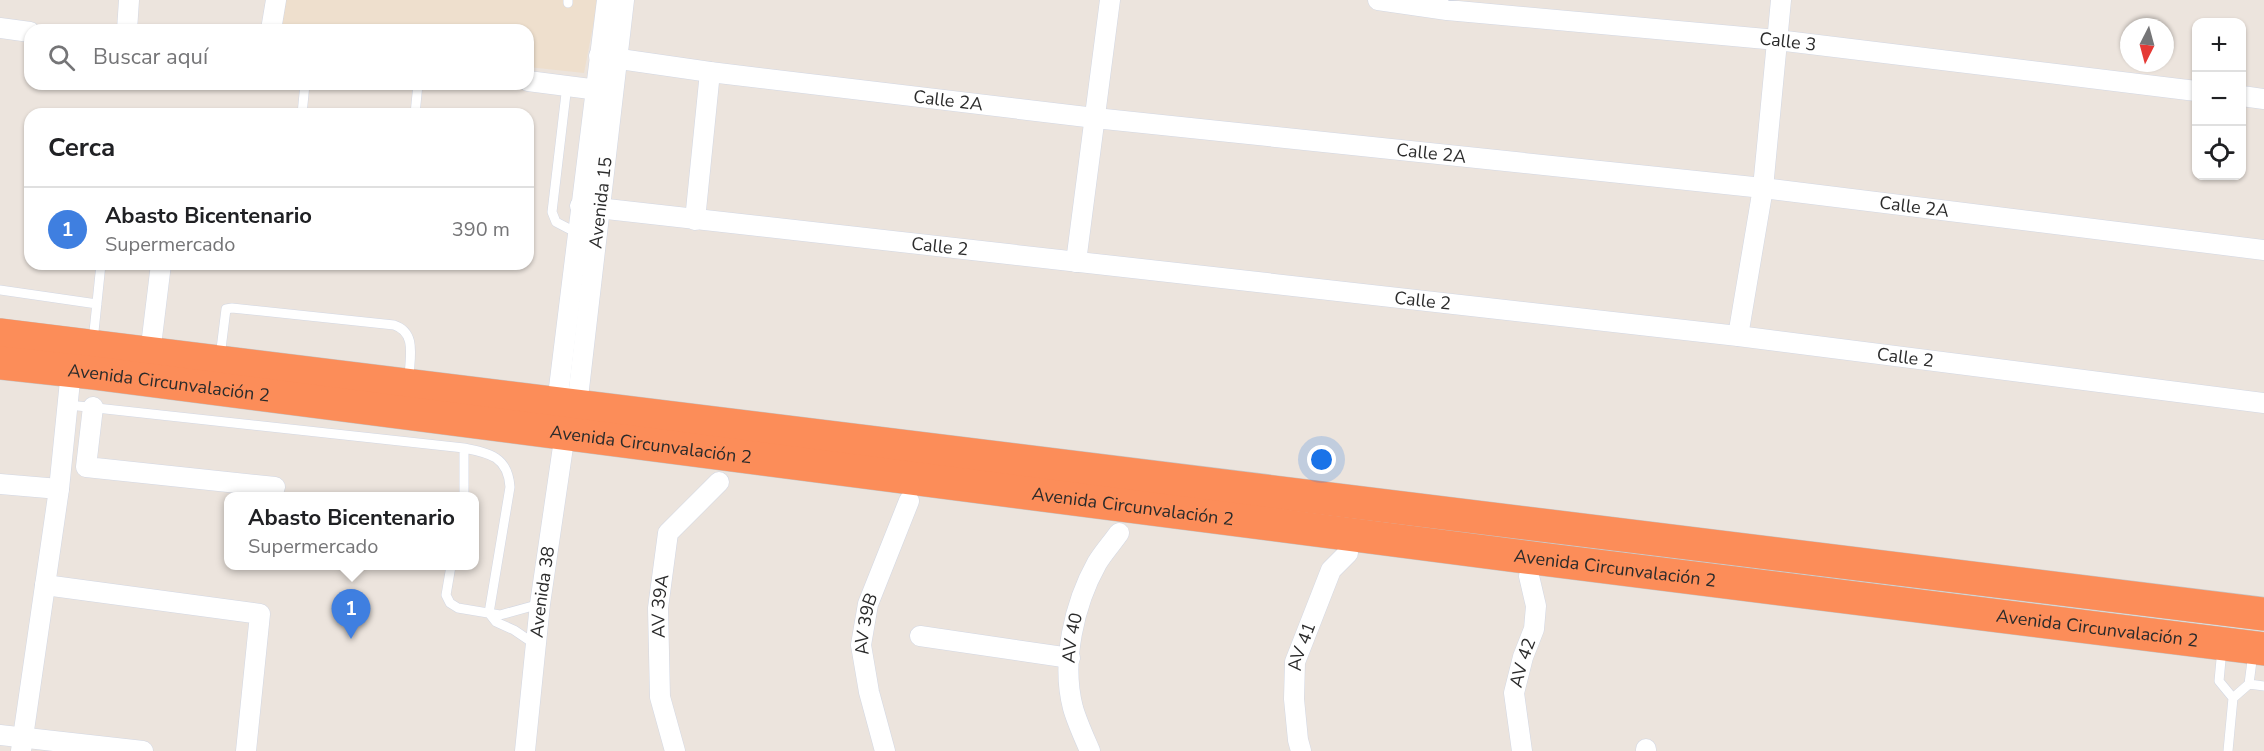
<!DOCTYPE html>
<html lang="es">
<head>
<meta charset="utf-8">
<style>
  :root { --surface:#fff; --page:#f6f6f6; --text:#202124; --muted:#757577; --line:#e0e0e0; --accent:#3f76f7 }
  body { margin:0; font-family:"Nunito Sans",sans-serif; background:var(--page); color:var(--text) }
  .controls { position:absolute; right:18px; top:18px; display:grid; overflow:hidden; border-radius:12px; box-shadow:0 2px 4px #0004 }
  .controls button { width:54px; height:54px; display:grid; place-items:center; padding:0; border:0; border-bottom:2px solid var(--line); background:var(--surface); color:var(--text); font:30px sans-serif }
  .compass { position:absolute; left:2120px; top:18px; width:54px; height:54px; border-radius:50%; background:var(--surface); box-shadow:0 2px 4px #0004; rotate:186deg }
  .you { position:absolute; left:1322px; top:460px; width:21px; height:21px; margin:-15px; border:4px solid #fff; border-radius:50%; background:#1a73e8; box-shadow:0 0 0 9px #1a73e833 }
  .badge { display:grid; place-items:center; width:39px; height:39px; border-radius:50%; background:var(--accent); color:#fff; font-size:20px; font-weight:700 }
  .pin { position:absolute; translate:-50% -50px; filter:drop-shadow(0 2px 3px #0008) }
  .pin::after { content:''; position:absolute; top:32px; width:21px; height:18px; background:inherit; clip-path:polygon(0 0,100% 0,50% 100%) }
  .popup { position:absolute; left:224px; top:492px; width:255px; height:78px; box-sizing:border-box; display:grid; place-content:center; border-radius:12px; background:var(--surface); filter:drop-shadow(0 2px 4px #0005); font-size:20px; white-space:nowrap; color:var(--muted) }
  .popup b { font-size:22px; color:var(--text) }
  .popup::after { content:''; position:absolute; left:50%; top:100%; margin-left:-12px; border:12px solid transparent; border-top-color:var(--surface) }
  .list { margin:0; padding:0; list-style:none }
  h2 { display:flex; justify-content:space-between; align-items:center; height:78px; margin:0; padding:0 24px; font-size:26px }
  h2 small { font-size:20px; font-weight:400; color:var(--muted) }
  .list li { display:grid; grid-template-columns:39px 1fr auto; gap:18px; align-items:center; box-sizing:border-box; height:84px; padding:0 24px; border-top:2px solid var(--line) }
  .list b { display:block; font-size:22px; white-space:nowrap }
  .list p { margin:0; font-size:20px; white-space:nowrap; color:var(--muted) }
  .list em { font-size:20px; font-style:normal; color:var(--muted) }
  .icon { flex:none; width:33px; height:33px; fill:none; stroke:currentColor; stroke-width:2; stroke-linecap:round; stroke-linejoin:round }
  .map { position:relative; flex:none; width:2264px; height:751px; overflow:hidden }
  .search { position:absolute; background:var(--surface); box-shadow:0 2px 4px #0004; left:24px; top:24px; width:510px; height:66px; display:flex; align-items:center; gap:15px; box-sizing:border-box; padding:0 21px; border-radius:18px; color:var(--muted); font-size:22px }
  .panel { position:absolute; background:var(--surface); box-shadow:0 2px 4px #0004; left:24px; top:108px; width:510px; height:162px; border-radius:18px }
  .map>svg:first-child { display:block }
  .education { fill:#eedfcd }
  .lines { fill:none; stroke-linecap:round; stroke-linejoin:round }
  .lane-casing { stroke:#d2d7e3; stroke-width:10 }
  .street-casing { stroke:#d2d7e3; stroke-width:21 }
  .highway-casing { stroke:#c4c4c4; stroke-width:34 }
  .lane { stroke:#fff; stroke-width:9 }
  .street { stroke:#fff; stroke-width:20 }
  .highway { stroke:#fc8d59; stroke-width:33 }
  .labels { text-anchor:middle; stroke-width:5; stroke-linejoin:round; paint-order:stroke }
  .street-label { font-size:18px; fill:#2b2b2b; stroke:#fff }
</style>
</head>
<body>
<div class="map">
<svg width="2264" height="751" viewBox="0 0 2264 751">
  <rect width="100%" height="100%" fill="#ece4dd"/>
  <path class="education" d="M283 0H598L584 73 528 67V30H280Z"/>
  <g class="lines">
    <g class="lane-casing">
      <path id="lane" d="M568 3V0
        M567 85 552 212 556 222 577 233
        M302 114 305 84
        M415 114 418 84
        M0 290 97 304
        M93 341 101 264
        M220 357 226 309 232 308 394 325C418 333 409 359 409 380
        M69 405 464 448C490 453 508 457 510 487L489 613 496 622 514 630 536 645
        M464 496V448
        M451 566 446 595 450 603 458 608 500 615 540 604
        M2222 649 2219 681 2233 698 2249 684 2253 653
        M2249 684 2264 686
        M2228 751 2233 698"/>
    </g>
    <g class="street-casing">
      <g id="street">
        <path id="s1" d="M1378 0 1447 10 1777 40 2196 91"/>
        <path d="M0 28 30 32"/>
        <path d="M127 30 129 0"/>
        <path d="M271 30 276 0"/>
        <path id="s2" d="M599 56 710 72 1095 118 1763 188 2264 250"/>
        <path d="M528 81 606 91"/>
        <path d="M2242 96 2264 99"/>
        <path id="s3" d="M580 206 1738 336 2264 403"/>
        <path d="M695 220 710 72"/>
        <path d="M1076 262 1110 0"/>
        <path d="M1738 336 1763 188 1781 0"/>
        <path d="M150 354 161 264"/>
        <path d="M93 407 86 467 275 487"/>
        <path d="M560 413 557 404 607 0"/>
        <path d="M0 484 59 489"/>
        <path d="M45 585 260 614 246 751"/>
        <path d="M920 636 1070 658"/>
        <path d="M0 735 143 751"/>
        <path d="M21 751 59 489 71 371"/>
        <path id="s4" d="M525 751 540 604 565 433 577 406 624 0"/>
        <path id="s5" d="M675 751 660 697 658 608 668 533 719 482"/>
        <path id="s6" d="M885 751 869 692 861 645 868 604 909 501"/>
        <path id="s7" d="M1090 751C1084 737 1077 722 1073 708 1061 662 1074 604 1097 563 1103 553 1112 543 1119 533"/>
        <path id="s8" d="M1301 751 1298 740 1294 699 1295 662 1331 570 1348 553"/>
        <path id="s9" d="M1522 751 1514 693 1523 657 1534 629 1536 606 1529 576"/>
        <path d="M1646 751V749"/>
      </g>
    </g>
    <g class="highway-casing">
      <g id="highway">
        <path d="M0 335 2264 614"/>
        <path id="s10" d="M0 363 94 373 1541 559 2264 649"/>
      </g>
    </g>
    <use href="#lane" class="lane"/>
    <use href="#street" class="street"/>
    <use href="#highway" class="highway"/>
  </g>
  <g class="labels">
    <g class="street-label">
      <text dy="6" stroke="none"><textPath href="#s1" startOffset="412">Calle 3</textPath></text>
      <text dy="6" stroke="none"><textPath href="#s2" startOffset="352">Calle 2A</textPath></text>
      <text dy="6" stroke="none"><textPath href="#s2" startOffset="838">Calle 2A</textPath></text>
      <text dy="6" stroke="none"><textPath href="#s4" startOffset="555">Avenida 15</textPath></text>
      <text dy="6" stroke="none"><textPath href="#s2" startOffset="1324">Calle 2A</textPath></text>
      <text dy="6" stroke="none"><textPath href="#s3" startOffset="362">Calle 2</textPath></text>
      <text dy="6" stroke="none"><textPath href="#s3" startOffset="848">Calle 2</textPath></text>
      <text dy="6" stroke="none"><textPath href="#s3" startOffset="1334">Calle 2</textPath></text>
      <text dy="6" stroke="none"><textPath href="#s10" startOffset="170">Avenida Circunvalación 2</textPath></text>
      <text dy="6" stroke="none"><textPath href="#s10" startOffset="656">Avenida Circunvalación 2</textPath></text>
      <text dy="6" stroke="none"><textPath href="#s10" startOffset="1142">Avenida Circunvalación 2</textPath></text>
      <text dy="6" stroke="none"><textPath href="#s10" startOffset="1628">Avenida Circunvalación 2</textPath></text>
      <text dy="6" stroke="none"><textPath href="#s4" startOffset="160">Avenida 38</textPath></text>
      <text dy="6" stroke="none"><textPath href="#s5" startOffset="147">AV 39A</textPath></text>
      <text dy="6" stroke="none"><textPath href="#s6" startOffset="130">AV 39B</textPath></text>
      <text dy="6" stroke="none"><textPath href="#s10" startOffset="2114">Avenida Circunvalación 2</textPath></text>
      <text dy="6" stroke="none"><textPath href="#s7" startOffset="117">AV 40</textPath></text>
      <text dy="6" stroke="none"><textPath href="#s8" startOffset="106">AV 41</textPath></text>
      <text dy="6" stroke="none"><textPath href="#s9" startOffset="90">AV 42</textPath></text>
    </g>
  </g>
</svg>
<div class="controls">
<button>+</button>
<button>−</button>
<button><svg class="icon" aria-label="locate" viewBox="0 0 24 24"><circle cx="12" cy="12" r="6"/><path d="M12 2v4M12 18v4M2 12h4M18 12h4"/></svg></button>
</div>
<svg class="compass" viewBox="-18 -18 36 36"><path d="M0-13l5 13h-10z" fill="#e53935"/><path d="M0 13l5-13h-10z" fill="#757577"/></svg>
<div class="you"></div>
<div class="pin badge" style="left:351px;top:639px;background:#3f7fe0">1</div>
<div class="popup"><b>Abasto Bicentenario</b>Supermercado</div>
<div class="search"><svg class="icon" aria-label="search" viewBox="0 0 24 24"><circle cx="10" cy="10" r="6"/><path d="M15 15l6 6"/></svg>Buscar aquí</div>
<section class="panel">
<h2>Cerca<small></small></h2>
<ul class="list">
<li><span class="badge" style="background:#3f7fe0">1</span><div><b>Abasto Bicentenario</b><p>Supermercado</p></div><em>390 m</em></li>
</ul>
</section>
</div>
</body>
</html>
